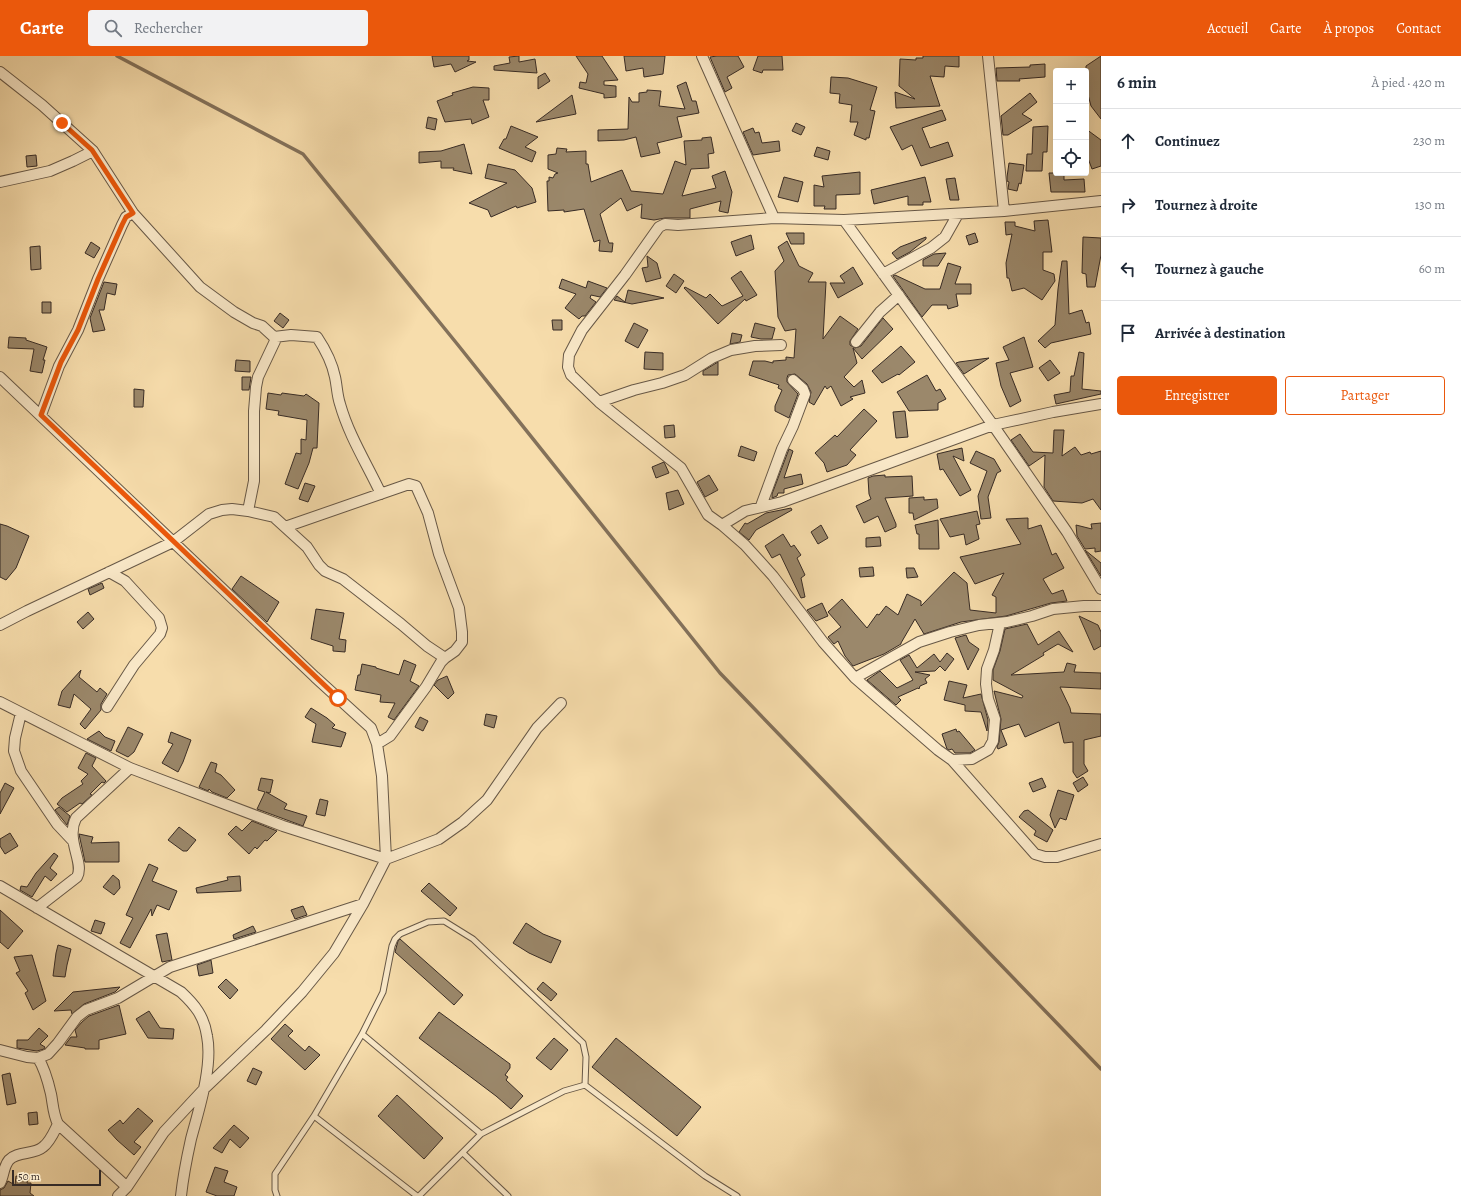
<!DOCTYPE html>
<html lang="fr">
<head>
<meta charset="utf-8">
<style>
  :root { --surface:#fff; --page:#f2f2f3; --text:#1f2937; --muted:#747a83; --line:#e0e1e3; --accent:#ea580c }
  body { margin:0; font-family:Alegreya,serif; background:var(--page); color:var(--text) }
  .controls { position:absolute; right:12px; top:12px; display:grid; overflow:hidden; border-radius:4px; box-shadow:0 4px 16px #0002 }
  .controls button { width:36px; height:36px; display:grid; place-items:center; padding:0; border:0; border-bottom:1px solid var(--line); background:var(--surface); color:var(--text); font:20px sans-serif }
  .scale { position:absolute; left:12px; bottom:10px; width:89px; box-sizing:border-box; padding-left:4px; border:2px solid #372b25; border-top:0; font-size:11px; line-height:14px; white-space:nowrap; color:#372b25; -webkit-text-stroke:3px #fae9c9; paint-order:stroke }
  .stop { position:absolute; width:12px; height:12px; margin:-9px; border:3px solid #ea580c; border-radius:50%; background:#fff }
  .stop.end { background:#ea580c; border-color:#fff; box-shadow:0 1px 4px #0008 }
  .list { margin:0; padding:0; list-style:none }
  h2 { display:flex; justify-content:space-between; align-items:center; height:52px; margin:0; padding:0 16px; font-size:17px }
  h2 small { font-size:13px; font-weight:400; color:var(--muted) }
  .list li { display:grid; grid-template-columns:26px 1fr auto; gap:12px; align-items:center; box-sizing:border-box; height:64px; padding:0 16px; border-top:1px solid var(--line) }
  .list b { display:block; font-size:15px; white-space:nowrap }
  .list em { font-size:13px; font-style:normal; color:var(--muted) }
  .actions { display:flex; gap:8px; padding:12px 16px }
  .actions a { flex:1; padding:9px 0; border:1px solid var(--accent); border-radius:4px; text-align:center; font-size:14px; color:var(--accent) }
  .actions .main { background:var(--accent); color:#fff }
  .icon { flex:none; width:22px; height:22px; fill:none; stroke:currentColor; stroke-width:2; stroke-linecap:round; stroke-linejoin:round }
  .map { position:relative; flex:none; width:1101px; height:1140px; overflow:hidden }
  header { display:flex; align-items:center; gap:24px; box-sizing:border-box; height:56px; padding:0 20px; background:var(--accent); color:#fff }
  header strong { font-size:19px }
  nav { display:flex; gap:22px; margin-inline-start:auto; font-size:14px }
  .search { width:280px; height:36px; background:var(--page); display:flex; align-items:center; gap:10px; box-sizing:border-box; padding:0 14px; border-radius:4px; color:var(--muted); font-size:15px }
  main { display:flex }
  aside { flex:1; background:var(--surface) }
  .map>svg:first-child { display:block }
  .lines { fill:none; stroke-linecap:round; stroke-linejoin:round }
  .stream { stroke:#83715a; stroke-width:3.5 }
  .building { fill:#9b886b; stroke:#372b25 }
  .service-casing { stroke:#675847; stroke-width:7 }
  .minor-casing { stroke:#675847; stroke-width:12 }
  .service { stroke:#fae9c9; stroke-width:5 }
  .minor { stroke:#fae9c9; stroke-width:10 }
  .route { stroke:#ea580c; stroke-width:5 }
</style>
</head>
<body>
<header>
<strong>Carte</strong>
<div class="search"><svg class="icon" aria-label="search" viewBox="0 0 24 24"><circle cx="10" cy="10" r="6"/><path d="M15 15l6 6"/></svg>Rechercher</div>
<nav><a>Accueil</a><a>Carte</a><a>À propos</a><a>Contact</a></nav>
</header>
<main>
<div class="map">
<svg width="1101" height="1140" viewBox="0 0 1101 1140">
  <rect width="100%" height="100%" fill="#f7ddac"/>
  <filter id="stains"><feTurbulence type="fractalNoise" baseFrequency=".005" numOctaves="4"/><feColorMatrix values="0 0 0 0 .2 0 0 0 0 .09 0 0 0 0 .02 0 0 0 .5 -.17"/></filter>
  <radialGradient id="worn" r=".72"><stop offset=".6" stop-color="#630" stop-opacity="0"/><stop offset="1" stop-color="#630" stop-opacity=".3"/></radialGradient>
  <g class="lines">
    <path class="stream" d="M117 0 303 98 458 289 720 617 1101 1013"/>
  </g>
  <path class="building" d="M432 0H469V4L467 5 476 6 455 16 451 8 434 11Z
    M519 0V6L535 3 537 17 494 14V10L510 7 509 1Z
    M576 0H602L618 24 604 25V29L616 30V41L604 42V38L579 32 580 26 586 27 588 18Z
    M624 0H665L663 18 644 21 643 12 626 15Z
    M717 0H738L744 11 727 21 732 32 725 36 710 1Z
    M758 0H782L783 14H763L762 17 753 14Z
    M923 0H959V11L945 10 944 21 930 20 940 50 896 52 895 36 915 43 899 30 900 3 916 4V2H923Z
    M1101 0V63L1091 50 1086 31V10Z
    M1045 8V21L1019 23 1020 25H997L996 12 1030 11V9Z
    M545 17 550 25 538 33V21Z
    M831 21 848 22 877 31 870 54 875 55 869 82H866V84L854 79 858 66H850L852 49 839 47 840 38 830 37Z
    M686 26 692 45H696L699 57 677 61 682 81 657 87 660 97 641 101 636 81 624 84 598 85V74L628 73 629 41 632 46H639V37L647 36V34L661 35 659 50 685 53 677 30Z
    M473 31 489 32V44H483L489 61 472 68 471 63 445 66 437 45 453 39 452 37Z
    M1030 37 1037 46 1022 58 1032 64 1008 79H1003L1001 60Z
    M572 39 576 58 536 66Z
    M942 54 946 64 922 72 930 92 948 86 953 100 921 110 912 89 902 94 890 71Z
    M428 61 437 63 435 74 426 72Z
    M796 67 805 71 801 79 792 75Z
    M511 70 538 81 525 91 536 96 532 106 499 92 504 83H506Z
    M1048 70 1047 96H1043L1042 115H1026L1027 98H1032L1033 71Z
    M753 72 755 77 759 76 762 87 779 85 780 95 753 99 743 76Z
    M1086 73 1101 84V110L1092 113 1086 97Z
    M711 81 714 97 708 98 709 112 691 113 682 140 716 132 712 120 725 115 732 136 728 157 719 155 721 145 690 153V162H665L654 164 641 162 642 148 627 155 621 142 600 158 609 187H613L612 196 599 195 600 184 594 186 584 153 564 156V154L548 155 547 125H549V121L553 122 555 118 558 117 548 113V99L556 98 557 92 567 93 566 96 586 95V108H588L591 126 622 114 631 135 663 138 675 105 686 109 684 85 702 84V82Z
    M464 88 472 118 453 114 454 112H441V105L419 107V96L441 95Z
    M817 91 830 95 828 104 814 100Z
    M36 99 37 110 27 111 26 100Z
    M1009 107 1024 109 1021 128 1019 127 1017 135 1008 133 1009 126 1007 125V121Z
    M488 108 515 114 532 132 536 146 517 152 516 150 491 161 488 154 469 147 507 127 485 122Z
    M860 116V138L836 139V153H824L825 150H814V129L824 131 822 120Z
    M1049 117H1064V124L1084 123 1085 136H1051Z
    M784 121 803 126 798 146 778 141Z
    M925 121 931 146H923V149H908V140L874 148 871 134Z
    M955 122 959 144H950L946 123Z
    M1048 164 1052 196H1043V214L1054 218 1055 225 1042 244 1024 232 1012 235 1009 222H1007L1006 207 1012 178 1006 179 1005 166H1015V170L1035 175 1034 165Z
    M786 177H804V188H791Z
    M975 177 978 186 969 189 966 180Z
    M751 179 754 193 736 200 731 186Z
    M926 181V183L910 196 897 203 892 197 900 191Z
    M1083 181 1101 182V199L1095 231H1087L1086 218 1082 217Z
    M787 185 799 210 813 217 808 226H826L823 283 840 260 858 273 850 285V289L855 292 861 290 883 262 893 273 862 303 853 292 857 307 844 321 854 331 862 324 865 337 850 341 853 343 841 350 831 330 827 333 825 330 814 349 809 346 811 336 807 328 795 318 788 319 787 322V326L798 338 789 362 775 355V350L782 334 778 332 779 329 749 319 753 305H765L773 307V305L786 304V301L794 302 796 273 785 275 778 261 775 215 784 205 778 191Z
    M91 186 100 192 94 202 85 197Z
    M40 190 41 213 31 214 30 191Z
    M946 197 938 210H923V204L934 198Z
    M647 200 657 207 661 222 646 226 642 212 648 211Z
    M1062 205H1067L1069 258 1082 254 1086 267 1089 266 1091 278 1051 287 1045 292 1038 285 1055 269 1058 233Z
    M948 207 961 211 955 228H971V238H956L958 250 948 253 947 249H932L922 261 893 220 895 219 925 233H940Z
    M853 211 863 228 838 242 830 227H845L840 220Z
    M741 215 757 239 746 245 745 243 718 268 684 232 685 231 706 242 710 238 722 250 743 240 731 222Z
    M674 218 684 225 676 237 666 230Z
    M562 223 586 232 588 225 607 232 600 241 591 239 590 242 596 246 585 260H582L579 263 565 252 576 238 559 232Z
    M104 226 117 228 115 239 107 237 104 254H99L105 274 93 276 90 262Z
    M628 234 664 242 632 248 614 244 617 240 625 246Z
    M42 246H51V257H42Z
    M280 257 289 264 283 272 274 265Z
    M552 264H562V274H553Z
    M634 267 648 274 638 292 625 285Z
    M755 267 775 272 772 283H761L751 281Z
    M732 277 742 279 740 286 730 288Z
    M9 281 26 282V284L47 291 43 304H45L42 317 30 315 34 293 8 292Z
    M1024 281 1033 311 1010 317 1021 345 1010 351 1001 330 996 307 1009 304 1003 291Z
    M901 290 915 306 899 319 898 318 882 327 872 315Z
    M645 296 663 297V314L644 313Z
    M1079 296 1084 297 1082 333 1101 335V338L1056 348 1054 339 1070 336 1071 320H1074Z
    M989 302 964 318 956 307 959 306Z
    M236 304 250 305V316L235 315Z
    M1050 304 1060 317 1048 325 1039 312Z
    M718 306V319H703V315Z
    M927 319 936 335 940 333 946 343 938 347V354L909 355 897 336Z
    M242 321H251L249 334H242Z
    M134 333 144 334 143 351H134Z
    M268 337 281 339 282 337 304 340 306 338 319 347 317 392H313L309 407 298 433 285 428 296 397 301 398V383L306 384 307 364 278 359 279 355 266 353Z
    M864 353 877 365 850 394 856 399 847 409 827 416 824 407 815 397 835 379 837 381Z
    M905 355 908 381 896 382 893 356Z
    M674 369 675 381 665 382 664 370Z
    M1054 374H1064L1062 400 1075 391 1081 399 1090 396 1091 398 1101 395V454L1093 443 1082 447 1053 445 1044 431 1045 399 1029 410 1011 384 1020 378 1033 396 1053 397Z
    M741 390 757 396 754 405 738 400Z
    M962 392 964 405 953 400 971 434 960 440 943 413 940 414 937 398Z
    M789 393 793 395 784 422 801 418 803 428 784 433V437H778L777 440 772 442V438Z
    M976 395 994 403 1001 415 997 417 988 441 991 462 981 463 978 440 987 415 970 407Z
    M664 406 669 417 656 422 652 411Z
    M709 419 718 434 705 441 697 426Z
    M885 419V421L912 420 913 440 885 442 896 468V471L885 476 878 460 864 467 856 450 871 443 869 438 868 422 873 420Z
    M305 427 315 430 308 446 299 443Z
    M678 434 684 448 669 454 666 437Z
    M924 441V444L937 443 938 452 914 464 913 457H909V442Z
    M791 452 792 454 756 474 749 484 739 476 745 467 747 468 766 457Z
    M977 455 980 468 976 469 979 483 966 489 964 478 950 481 940 463Z
    M1028 462V473L1041 469 1052 499 1056 497 1064 512 1043 523 1052 538 1063 534 1067 545 1051 547 1006 560 961 566 924 578 915 563 901 587V588L884 598 853 610 845 600 838 585 834 588 828 581 841 571 828 556 842 543 867 572 877 558 879 559 886 550 898 559 907 538 921 545V550L954 516 967 527 970 554 996 557V541L992 539 1004 517 975 528 960 501 1021 488 1006 463Z
    M938 464 939 493H919V478H917L915 469Z
    M1101 467V495L1095 496V492L1085 493 1077 480 1076 469 1092 473 1091 468Z
    M0 468 7 470 29 480 16 512 6 524 0 521Z
    M821 469 828 482 818 488 811 476Z
    M783 478 791 491 794 489 801 499 797 502 805 519 801 522 805 541 801 542 780 498 772 502 765 490Z
    M880 481 881 490 866 491V482Z
    M1085 494 1101 507V520Z
    M873 511 874 520 860 521 859 512Z
    M906 512H914L918 521 907 522Z
    M241 520 279 546 267 566 232 533Z
    M102 527 104 532 90 539 88 533Z
    M822 547 828 560 816 565 807 554Z
    M316 553 344 557 339 583 346 584 345 596 333 595V590L311 583Z
    M88 556 94 563 83 573 77 566Z
    M1079 560 1098 569 1101 576V590L1094 594Z
    M1027 568 1038 589 1059 575 1073 596 1058 588 1043 597 1044 599 1011 619 1064 616 1067 607 1076 609 1074 616 1101 617V633L1060 631 1070 652 1071 657 1101 658V680L1084 684V708L1088 715 1077 722 1073 716V686L1064 687 1059 666 1025 681 1019 668 1001 674 1007 689 998 693 997 691 999 686 1001 663 994 635 1022 642 1023 640 993 624V614L1000 595 1005 573Z
    M966 579 969 586 979 593 968 614 955 582Z
    M947 597 954 603 945 615 940 610 935 615 915 616 930 619 925 623 927 627 920 630 919 633 918 632 898 641 901 644 896 649 867 624 880 615 897 632 913 624 900 604 909 599 917 612 934 598 940 606Z
    M404 604 416 609 410 625 419 630 394 664 388 661 395 647 380 646 381 639 355 634 358 619H360L362 608 376 611V612L399 619Z
    M81 614 79 621 97 636 100 632 107 638 101 648V654L85 673 80 668 91 653 74 638 70 652 58 649 62 635Z
    M447 620 454 637 448 643 434 629 438 624Z
    M949 625 967 629 963 642 981 638 988 664 987 675 981 656 965 655V649L944 644Z
    M311 652 327 662 335 669 332 672 346 677 341 691 312 686 316 668 305 661Z
    M486 658 497 660 494 672 484 669Z
    M420 661 428 665 423 675 415 671Z
    M128 671 143 678 134 696 128 701 116 695Z
    M956 673 957 676 959 675 975 694 970 697H955L952 693 949 694 947 693 942 678Z
    M99 675 105 681 115 685 111 695 87 683Z
    M171 676 191 684 183 706 178 716 162 707 173 688 168 686Z
    M86 697 96 702 92 710 106 725 104 727 102 726 90 738 92 739 82 748 80 747 67 756 57 748 62 742 83 728 81 725 88 718 78 712Z
    M211 706 217 708 215 716 221 719 235 734 227 742 212 736 209 733 208 735 199 731Z
    M1083 721 1088 729 1078 736 1073 727Z
    M261 722 273 724 270 737 266 736 287 748 284 753 307 760 303 770 257 753 265 736 258 734Z
    M1042 722 1046 731 1033 736 1029 727Z
    M5 727 14 732 0 758V737Z
    M1058 734 1074 739 1066 764 1060 762 1055 772 1050 759Z
    M320 743 328 745 325 760 316 758Z
    M59 751 70 760 67 769 55 754Z
    M1028 754 1053 774 1047 786 1034 779 1036 775 1019 761 1024 755Z
    M252 765 277 775 267 785 265 784 257 793 255 791 249 798 228 778 236 770 242 775Z
    M179 771 196 784 187 795H183L168 784Z
    M10 777 18 790 5 798 0 790V783Z
    M79 778 93 781 91 787 119 786V806H85Z
    M54 797 58 800 50 812 57 818 51 825 45 820 32 841 20 834 21 830 27 831 36 817Z
    M149 808 158 812 152 825 177 835 169 854 157 849 152 860 151 853 130 892 120 887 133 862 126 859Z
    M113 819 119 824 120 832 114 839 103 831Z
    M240 820 241 835 197 837 196 832 228 824 227 821Z
    M429 827 457 852 450 860 421 835Z
    M303 850 307 859 295 863 291 854Z
    M0 854 23 875 8 893 0 886Z
    M95 864 105 867 101 878 91 875Z
    M526 867 543 878 561 885 551 907 529 897 513 887Z
    M253 870 256 876 234 883 233 879Z
    M167 877 172 904 162 906 156 879Z
    M400 883 463 939 454 949 395 896 398 885Z
    M58 889 71 893 67 909 65 921 53 920 56 897Z
    M32 899 46 945 33 954 25 937 28 935 16 917 20 915 14 901Z
    M211 904 213 917 199 920 197 909Z
    M226 923 238 934 230 943 218 931Z
    M543 926 557 938 551 945 537 933Z
    M120 931 115 936 84 948 72 958 71 954 54 955 73 936Z
    M119 949 126 978 99 984V993H85V992L65 989 71 981H77L75 974 82 966 89 960Z
    M149 955 160 972 174 973 173 983 148 982 136 963Z
    M439 956 510 1008V1012L505 1019 508 1021 506 1024 523 1040 511 1053 496 1040 419 982Z
    M285 968 293 975 288 980 305 995 309 990 320 999 305 1014 271 983Z
    M39 972 48 980 40 988 45 991 44 993 37 995 17 992V984H28Z
    M554 982 568 994 551 1014 536 1002Z
    M616 982 701 1051 677 1080 592 1011Z
    M253 1012 262 1016 256 1029 247 1025Z
    M10 1017 16 1047 7 1049 2 1019Z
    M397 1039 443 1082 424 1103 378 1060Z
    M138 1052 153 1065 134 1086 141 1091 134 1099 117 1084 108 1074 120 1064 123 1068Z
    M37 1056 38 1068 29 1069 28 1057Z
    M234 1069 249 1082 240 1092 230 1083 222 1097 213 1092Z
    M215 1111 228 1115 224 1126 237 1131 234 1140H217L206 1136Z
    M16 1120 28 1122 27 1127H31L30 1137 34 1140H0V1134L4 1132 8 1125 15 1129Z"/>
  <g class="lines">
    <g class="service-casing">
      <path id="service" d="M362 978 481 1078 419 1140
        M314 1060 417 1140
        M481 1078 564 1035 585 1029 705 1120 737 1140
        M463 1097 508 1140
        M277 1140 275 1134V1118L314 1060 362 978 383 936 392 890 395 883 400 878 428 866 444 865 473 883 583 987 586 1001 585 1029"/>
    </g>
    <g class="minor-casing">
      <path id="minor" d="M702 0 774 162
        M988 0 1004 155
        M0 16 42 49 93 95 133 157 200 231 234 256 253 267 262 270 274 281 291 279 317 281C325 293 332 306 335 321 337 330 337 339 340 348 349 380 367 408 381 438
        M0 126 50 115 73 105 93 95
        M844 164 993 369 1067 476 1101 533
        M883 218 931 192 945 181 958 158
        M856 286 880 256 899 239
        M0 321 315 621 371 672 377 688 382 720 386 803 363 848 334 897 302 936 266 974 204 1033 164 1076 127 1131 118 1140
        M599 346 634 334 662 327 685 319 712 302 731 294 755 290 781 289
        M41 359 59 310 78 274 98 223 122 169 126 161 133 157
        M761 450 782 393 793 370 805 338 803 333 793 324
        M248 455 254 425V355L256 331 258 321 275 285 274 281
        M722 469 745 455 782 446 993 369 1053 356 1101 348
        M285 471 409 428 416 430 428 457 439 498 459 552 462 576V586L455 595 445 602 441 606 426 631 390 680 377 688
        M1000 567 994 594 987 613 986 628 988 643 995 663 993 685 988 694 972 703 952 704 938 694 855 622 823 586 773 520 745 489 722 469 708 459 681 412 599 346 571 319 568 311 569 299 582 274 625 219 659 171 665 168 678 169 774 162 844 164 1004 155 1101 145
        M0 569 27 555 173 486 209 458 222 454 232 453 248 455 274 461 307 491 319 509 325 515 343 523 401 568 427 590 445 602
        M855 622 919 586 950 576 979 569 1007 566 1032 560 1053 553 1084 550H1101
        M0 646 130 712 283 770 386 803 439 783 463 766 476 754 487 744 537 672 561 647
        M107 651 134 609 160 578 162 572 159 562 125 525 109 516
        M21 657 15 682 14 695 21 715 57 768 73 785
        M952 704 1035 798 1045 801H1057L1101 788
        M0 830 181 936C195 949 204 960 207 980 213 1010 199 1053 191 1083 187 1101 183 1121 181 1140
        M37 852 77 821C85 807 65 784 76 762L130 712
        M0 994 27 1001 38 1002 48 998 58 987 77 961 86 954 118 942 170 911 363 848
        M38 1002C45 1013 48 1025 51 1038 53 1048 53 1058 58 1068L127 1131
        M0 1127C4 1120 3 1111 9 1104 17 1095 34 1099 43 1091 50 1086 54 1076 58 1068"/>
    </g>
    <use href="#service" class="service"/>
    <use href="#minor" class="minor"/>
  </g>
  <g class="lines">
    <path class="route" d="M62 67 92 94 133 157 126 161 122 169 98 223 78 274 61 306 41 359 338 642"/>
  </g>
  <rect width="100%" height="100%" filter="url(#stains)"/>
  <rect width="100%" height="100%" fill="url(#worn)"/>
</svg>
<div class="controls">
<button>+</button>
<button>−</button>
<button><svg class="icon" aria-label="locate" viewBox="0 0 24 24"><circle cx="12" cy="12" r="6"/><path d="M12 2v4M12 18v4M2 12h4M18 12h4"/></svg></button>
</div>
<div class="scale">50 m</div>
<div class="stop" style="left:338px;top:642px"></div>
<div class="stop end" style="left:62px;top:67px"></div>
</div>
<aside>
<h2>6 min<small>À pied · 420 m</small></h2>
<ul class="list">
<li><svg class="icon" aria-label="ahead" viewBox="0 0 24 24"><path d="M12 20V5M6 11l6-6 6 6"/></svg><div><b>Continuez</b></div><em>230 m</em></li>
<li><svg class="icon" aria-label="right" viewBox="0 0 24 24"><path d="M7 20v-9h11M14 6l5 5-5 5"/></svg><div><b>Tournez à droite</b></div><em>130 m</em></li>
<li><svg class="icon" aria-label="left" viewBox="0 0 24 24"><path d="M17 20v-9H6M10 6l-5 5 5 5"/></svg><div><b>Tournez à gauche</b></div><em>60 m</em></li>
<li><svg class="icon" aria-label="arrive" viewBox="0 0 24 24"><path d="M6 21V4h12l-3 4 3 4H6"/></svg><div><b>Arrivée à destination</b></div></li>
</ul>
<div class="actions"><a class="main">Enregistrer</a><a>Partager</a></div>
</aside>
</main>
</body>
</html>
